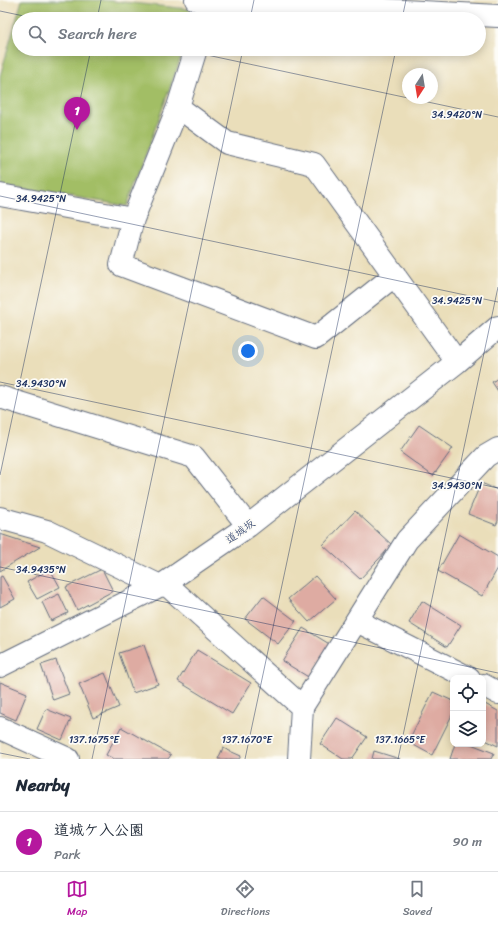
<!DOCTYPE html>
<html lang="en">
<head>
<meta charset="utf-8">
<style>
  :root { --surface:#fff; --page:#f6f6f7; --text:#1f2937; --muted:#747a83; --line:#e0e1e3; --accent:#b5179e }
  body { margin:0; font-family:Sriracha,"Klee One",sans-serif; background:var(--page); color:var(--text) }
  .controls { position:absolute; right:12px; bottom:12px; display:grid; overflow:hidden; border-radius:8px; box-shadow:0 2px 10px #0003 }
  .controls button { width:36px; height:36px; display:grid; place-items:center; padding:0; border:0; border-bottom:1px solid var(--line); background:var(--surface); color:var(--text); font:20px sans-serif }
  .compass { position:absolute; left:402px; top:68px; width:36px; height:36px; border-radius:50%; background:var(--surface); box-shadow:0 2px 10px #0003; rotate:192deg }
  .you { position:absolute; left:248px; top:351px; width:14px; height:14px; margin:-10px; border:3px solid #fff; border-radius:50%; background:#1a73e8; box-shadow:0 0 0 6px #1a73e833 }
  .badge { display:grid; place-items:center; width:26px; height:26px; border-radius:50%; background:var(--accent); color:#fff; font-size:13px; font-weight:700 }
  .pin { position:absolute; translate:-50% -33px; filter:drop-shadow(0 1px 2px #0008) }
  .pin::after { content:''; position:absolute; top:21px; width:14px; height:12px; background:inherit; clip-path:polygon(0 0,100% 0,50% 100%) }
  .list { margin:0; padding:0; list-style:none }
  h2 { display:flex; justify-content:space-between; align-items:center; height:52px; margin:0; padding:0 16px; font-size:17px }
  h2 small { font-size:13px; font-weight:400; color:var(--muted) }
  .list li { display:grid; grid-template-columns:26px 1fr auto; gap:12px; align-items:center; box-sizing:border-box; height:60px; padding:0 16px; border-top:1px solid var(--line) }
  .list b { display:block; font-size:15px; white-space:nowrap }
  .list p { margin:0; font-size:13px; white-space:nowrap; color:var(--muted) }
  .list em { font-size:13px; font-style:normal; color:var(--muted) }
  .icon { flex:none; width:22px; height:22px; fill:none; stroke:currentColor; stroke-width:2; stroke-linecap:round; stroke-linejoin:round }
  .map { position:relative; flex:none; width:498px; height:759px; overflow:hidden }
  .search { position:absolute; background:var(--surface); box-shadow:0 2px 10px #0003; left:12px; right:12px; top:12px; height:44px; display:flex; align-items:center; gap:10px; box-sizing:border-box; padding:0 14px; border-radius:22px; color:var(--muted); font-size:15px }
  .sheet { height:112px; background:var(--surface) }
  nav { display:flex; justify-content:space-around; align-items:center; box-sizing:border-box; height:56px; border-top:1px solid var(--line); background:var(--surface); font-size:11px; color:var(--muted) }
  nav a { display:grid; justify-items:center; gap:2px }
  nav .on { color:var(--accent) }
  .map>svg:first-child { display:block }
  .green { fill:#a2be65; stroke:#5e7662 }
  .building { fill:#deaba2 }
  .lines { fill:none; stroke-linecap:round; stroke-linejoin:round }
  .minor-casing { stroke:#636c7e; stroke-width:24 }
  .minor { stroke:#fff; stroke-width:22 }
  .ticks { fill:none; stroke:#1b2f5e; stroke-width:1; stroke-opacity:0.45 }
  .labels { text-anchor:middle; stroke-width:3.5; stroke-linejoin:round; paint-order:stroke }
  .street-label { font-size:11px; fill:#1b2f5e; stroke:#fdfcf7 }
  .ticks-label { font-size:10px; text-anchor:middle; fill:#1b2f5e; stroke:#fdfcf7; stroke-width:3.5; stroke-linejoin:round; paint-order:stroke }
</style>
</head>
<body>
<div class="map">
<svg width="498" height="759" viewBox="0 0 498 759">
  <rect width="100%" height="100%" fill="#fdfcf7"/>
  <filter id="ink" filterUnits="userSpaceOnUse"><feTurbulence type="fractalNoise" baseFrequency=".025" numOctaves="2"/><feDisplacementMap in="SourceGraphic" scale="8" xChannelSelector="R" yChannelSelector="G"/><feConvolveMatrix kernelMatrix="1 2 1 2 8 2 1 2 1" color-interpolation-filters="sRGB"/></filter>
  <filter id="wash" filterUnits="userSpaceOnUse"><feTurbulence type="fractalNoise" baseFrequency=".012" numOctaves="4" result="noise"/><feDisplacementMap in="SourceGraphic" scale="16" xChannelSelector="R" yChannelSelector="G"/><feGaussianBlur stdDeviation="0.9" result="paint"/><feColorMatrix in="noise" values="0 0 0 0 0 0 0 0 0 0 0 0 0 0 0 0 0 1.4 0 .05"/><feComposite in="paint" operator="in"/></filter>
  <g filter="url(#wash)">
    <rect width="100%" height="100%" fill="#eadeba"/>
    <path class="green" d="M22 0H103L198 10 195 19H19V49H184L127 206 0 184V76Z"/>
    <g id="blocks">
      <path class="building" d="M498 378V391L492 382Z
        M419 425 453 448 433 476 400 452Z
        M481 483 498 490V521L496 525 468 514Z
        M355 511 392 545 360 579 323 545Z
        M0 534 40 547 0 571Z
        M459 534 498 557V568L482 596 438 571Z
        M50 569 60 587 37 599 27 582Z
        M102 569 113 591 77 610 66 587Z
        M2 576 15 599 0 607V577Z
        M315 576 336 599 309 622 288 599Z
        M59 594 68 613 51 621 42 602Z
        M263 596 296 621 278 644 245 619Z
        M422 601 461 625 447 647 409 623Z
        M303 628 331 645 310 678 282 661Z
        M144 645 158 684 133 693 119 653Z
        M197 650 251 683 232 714 178 681Z
        M56 660 69 694 53 700 41 665Z
        M105 673 119 707 93 718 79 684Z
        M0 682 27 693 16 720 0 713Z
        M433 692 453 701V713L432 755 408 742Z
        M485 704 498 711V746L483 739V709Z
        M46 709 71 719 62 740 37 729Z
        M337 718 367 737 352 759H343L320 744Z
        M121 727 171 755 168 759H114L106 755Z
        M455 744H471L494 753 491 759H450Z
        M223 748 241 756 239 759H218Z
        M374 751 400 759H372Z"/>
    </g>
  </g>
  <g filter="url(#ink)">
    <use href="#blocks" fill-opacity="0" stroke="#636c7e" stroke-width="1"/>
    <g class="lines">
      <g class="minor-casing">
        <path id="minor" d="M196 0 498 16
          M178 107 227 143 314 164 457 362
          M0 195 133 219 178 107 196 49
          M133 219 121 265 316 338 395 275
          M0 397 194 457 248 526
          M0 518 47 531 160 586 165 583
          M165 583 302 707
          M357 621 469 678
          M0 666 165 583 248 526 457 362 498 327
          M483 685 498 693
          M0 728 68 759
          M299 759 302 707 407 540 486 456 498 449"/>
      </g>
      <use href="#minor" class="minor"/>
    </g>
  </g>
  <path class="ticks" d="M0 11 38 19M97 19 101 0M250 19 254 0M402 19 406 0M179 49 408 98M409 98 498 117M0 196 498 302M0 382 498 488M0 475 91 49M0 567 498 673M0 753 30 759M92 759 243 49M245 759 396 49M398 759 498 287"/>
  <g class="labels">
    <g class="street-label">
      <text transform="translate(240 531) rotate(-36)" y="4">道城坂</text>
    </g>
  </g>
  <g class="ticks-label">
    <text x="457" y="118">34.9420°N</text>
    <text x="41" y="202">34.9425°N</text>
    <text x="457" y="304">34.9425°N</text>
    <text x="41" y="387">34.9430°N</text>
    <text x="457" y="489">34.9430°N</text>
    <text x="41" y="573">34.9435°N</text>
    <text x="94" y="743">137.1675°E</text>
    <text x="247" y="743">137.1670°E</text>
    <text x="400" y="743">137.1665°E</text>
  </g>
</svg>
<div class="controls">
<button><svg class="icon" aria-label="locate" viewBox="0 0 24 24"><circle cx="12" cy="12" r="6"/><path d="M12 2v4M12 18v4M2 12h4M18 12h4"/></svg></button>
<button><svg class="icon" aria-label="layers" viewBox="0 0 24 24"><path d="M12 4l9 5-9 5-9-5zM3 14l9 5 9-5"/></svg></button>
</div>
<svg class="compass" viewBox="-18 -18 36 36"><path d="M0-13l5 13h-10z" fill="#e53935"/><path d="M0 13l5-13h-10z" fill="#747a83"/></svg>
<div class="you"></div>
<div class="pin badge" style="left:77px;top:130px">1</div>
<div class="search"><svg class="icon" aria-label="search" viewBox="0 0 24 24"><circle cx="10" cy="10" r="6"/><path d="M15 15l6 6"/></svg>Search here</div>
</div>
<section class="sheet">
<h2>Nearby<small></small></h2>
<ul class="list">
<li><span class="badge">1</span><div><b>道城ケ入公園</b><p>Park</p></div><em>90 m</em></li>
</ul>
</section>
<nav>
<a class="on"><svg class="icon" aria-label="map" viewBox="0 0 24 24"><path d="M3 6l6-2 6 2 6-2v14l-6 2-6-2-6 2zM9 4v14M15 6v14"/></svg>Map</a>
<a><svg class="icon" aria-label="directions" viewBox="0 0 24 24"><path d="M12 3l9 9-9 9-9-9zM9 14v-3h6M13 9l2 2-2 2"/></svg>Directions</a>
<a><svg class="icon" aria-label="saved" viewBox="0 0 24 24"><path d="M7 4h10v16l-5-4-5 4z"/></svg>Saved</a>
</nav>
</body>
</html>
